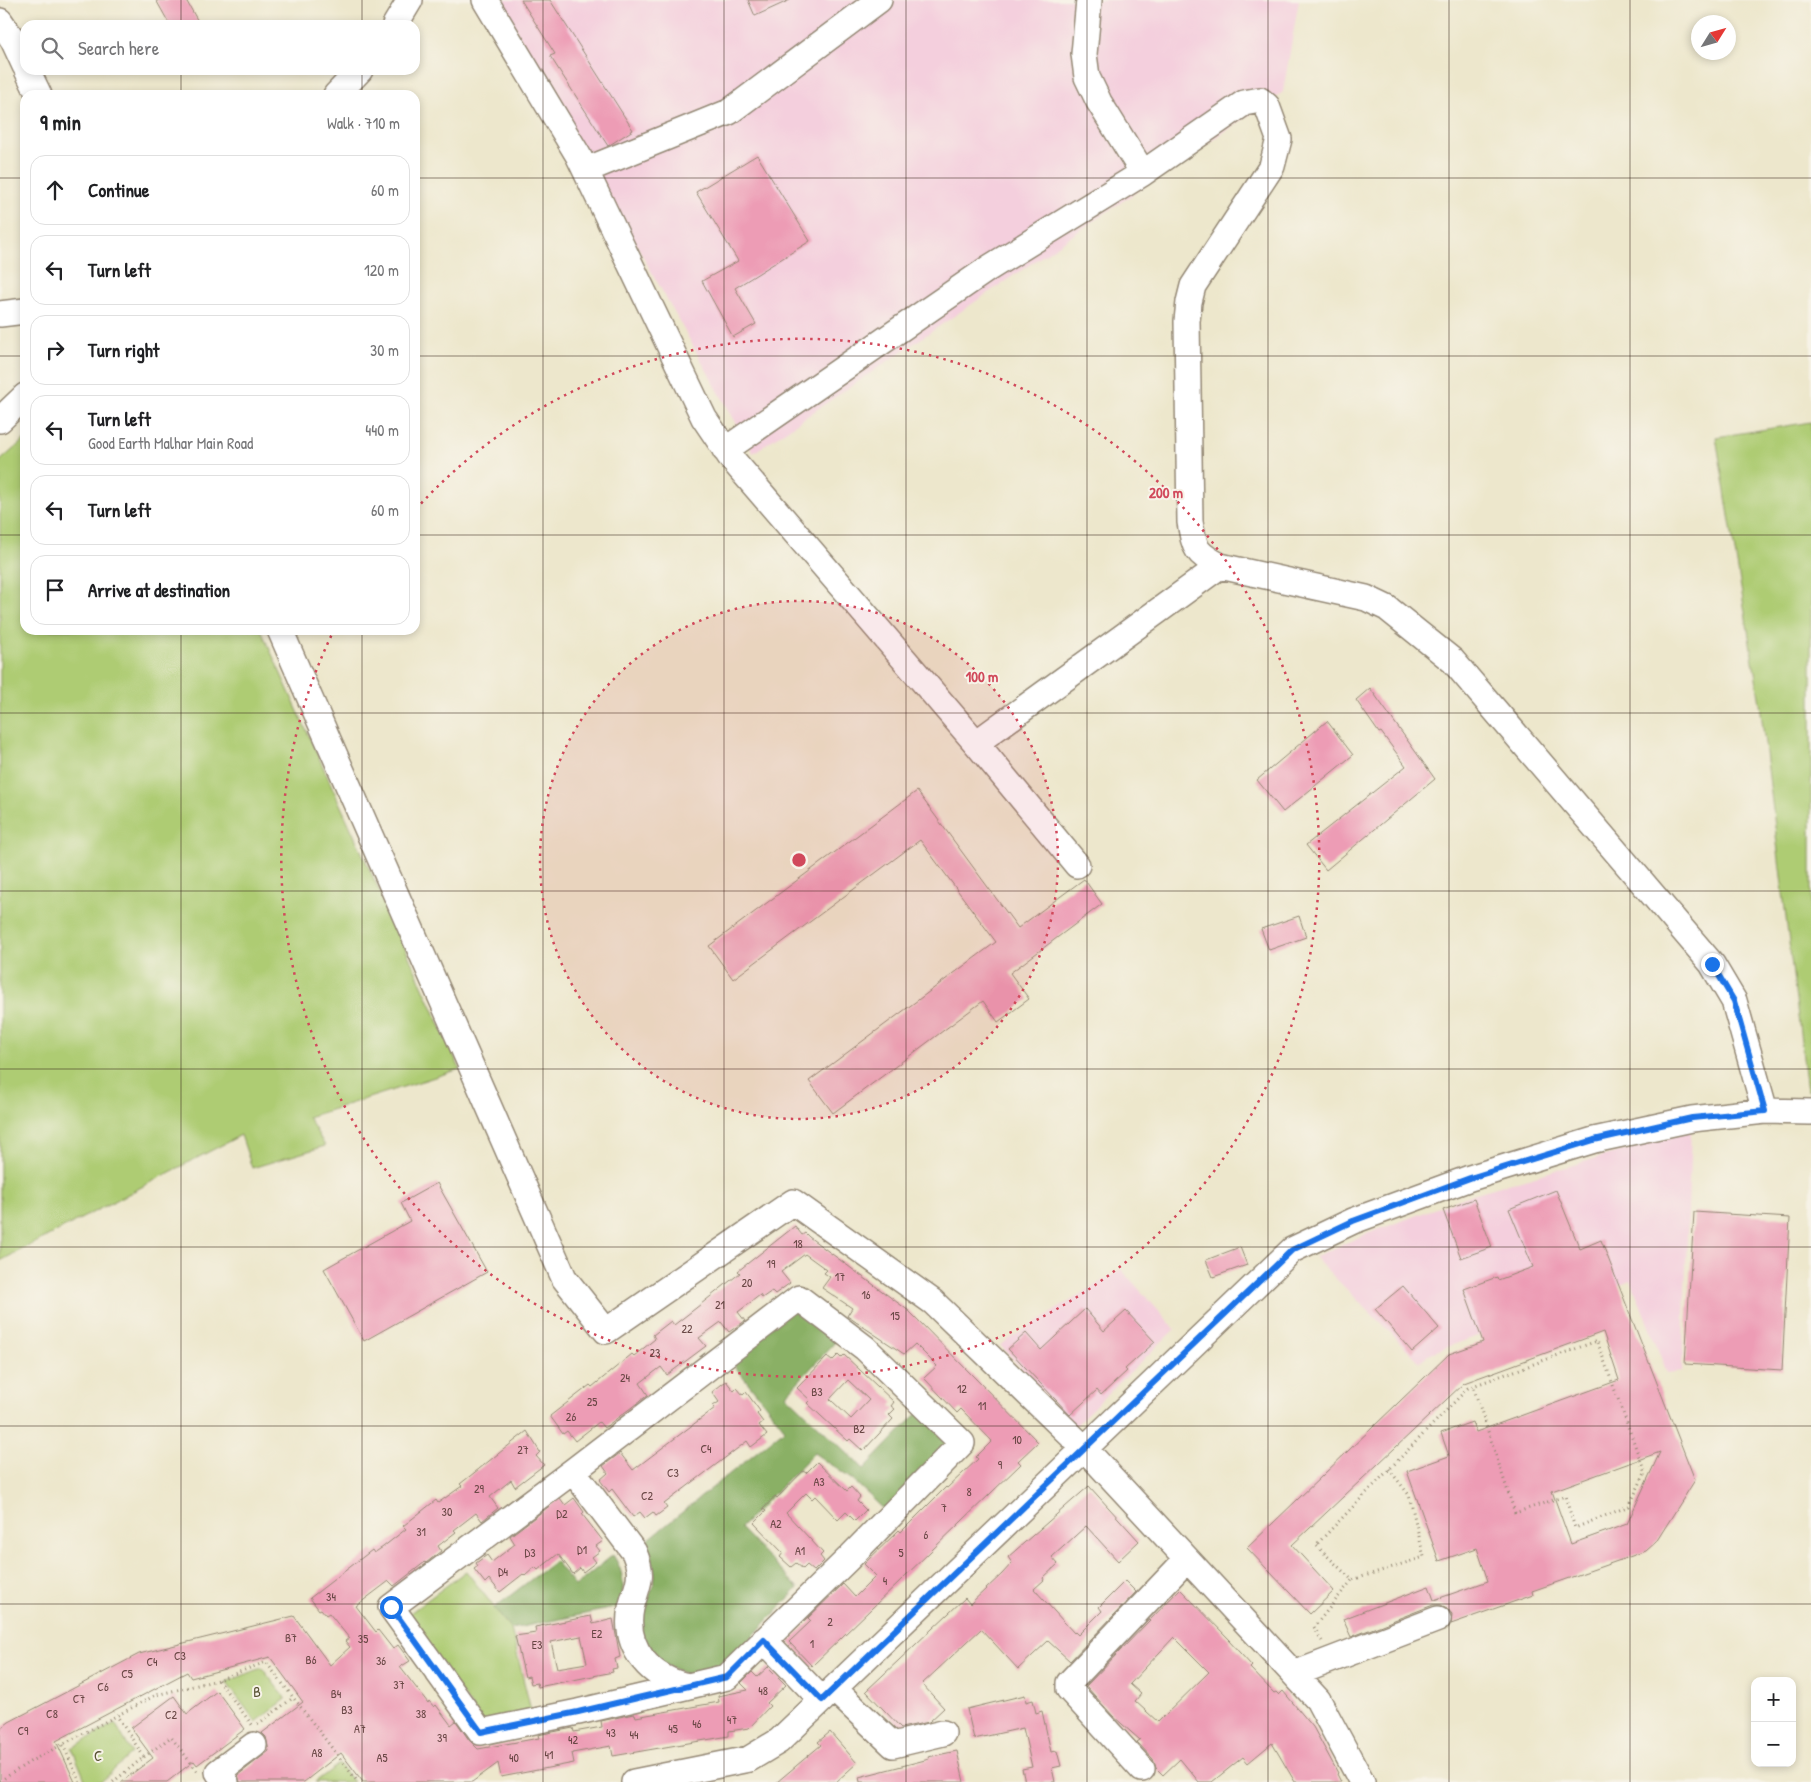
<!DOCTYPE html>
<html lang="en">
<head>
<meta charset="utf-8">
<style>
  :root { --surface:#fff; --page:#f6f6f6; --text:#202124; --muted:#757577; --line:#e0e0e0 }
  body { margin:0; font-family:"Patrick Hand",sans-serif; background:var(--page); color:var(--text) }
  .controls { position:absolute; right:15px; bottom:15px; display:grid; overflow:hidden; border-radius:10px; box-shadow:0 2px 8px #0003 }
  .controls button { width:45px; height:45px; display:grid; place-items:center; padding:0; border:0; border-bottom:1px solid var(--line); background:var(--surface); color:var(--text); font:25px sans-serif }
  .compass { position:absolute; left:1691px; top:15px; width:45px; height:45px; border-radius:50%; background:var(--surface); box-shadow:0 2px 8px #0003; rotate:53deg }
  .stop { position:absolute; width:15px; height:15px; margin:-11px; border:4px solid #1a73e8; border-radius:50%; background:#fff }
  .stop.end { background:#1a73e8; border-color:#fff; box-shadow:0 1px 5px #0008 }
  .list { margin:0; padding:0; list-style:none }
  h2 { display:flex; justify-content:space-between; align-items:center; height:65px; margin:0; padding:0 20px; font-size:21px }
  h2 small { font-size:16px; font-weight:400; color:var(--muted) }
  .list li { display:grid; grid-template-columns:32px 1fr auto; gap:15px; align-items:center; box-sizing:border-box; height:70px; margin:0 10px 10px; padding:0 10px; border:1px solid var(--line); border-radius:15px }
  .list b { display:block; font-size:19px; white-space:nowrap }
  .list p { margin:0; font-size:16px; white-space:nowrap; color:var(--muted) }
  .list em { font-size:16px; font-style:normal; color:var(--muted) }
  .icon { flex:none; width:28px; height:28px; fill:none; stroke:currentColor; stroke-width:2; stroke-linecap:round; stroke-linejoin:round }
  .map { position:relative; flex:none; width:1811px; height:1782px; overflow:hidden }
  .search { position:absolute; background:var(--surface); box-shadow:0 2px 8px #0003; left:20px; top:20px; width:400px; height:55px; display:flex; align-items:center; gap:12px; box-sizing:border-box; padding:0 18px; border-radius:15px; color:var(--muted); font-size:19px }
  .panel { position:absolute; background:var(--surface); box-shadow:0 2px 8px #0003; left:20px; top:90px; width:400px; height:545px; border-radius:15px }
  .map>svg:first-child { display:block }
  .built { fill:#f4cfdd }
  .green { fill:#aecc73; stroke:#747b48 }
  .forest { fill:#8ab065; stroke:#626d42 }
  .building { fill:#ed9cb5; fill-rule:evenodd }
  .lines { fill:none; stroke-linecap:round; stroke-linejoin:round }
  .minor-casing { stroke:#948875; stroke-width:28 }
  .path { stroke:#948875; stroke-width:3; stroke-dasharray:1 4; stroke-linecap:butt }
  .minor { stroke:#fff; stroke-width:25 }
  .route { stroke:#1a73e8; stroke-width:6 }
  .grid { fill:none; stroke:#3b2a1e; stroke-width:1; stroke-opacity:0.55 }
  .ring { fill:none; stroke:#d1495b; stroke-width:2.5; stroke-dasharray:2.5 5 }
  .labels { text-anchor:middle; stroke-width:4; stroke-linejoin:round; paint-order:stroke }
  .number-label { font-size:12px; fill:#684644 }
  .park-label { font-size:15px; fill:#585233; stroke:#f7f3e8 }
  .centre { fill:#d1495b; stroke:#f7f3e8; stroke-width:2.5 }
  .ring-label { font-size:15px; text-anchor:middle; font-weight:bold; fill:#d1495b; stroke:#f7f3e8; stroke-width:4; stroke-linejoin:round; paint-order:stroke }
</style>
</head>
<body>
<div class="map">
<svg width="1811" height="1782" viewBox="0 0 1811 1782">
  <rect width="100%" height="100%" fill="#f7f3e8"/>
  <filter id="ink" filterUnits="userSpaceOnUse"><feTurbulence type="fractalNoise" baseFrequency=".02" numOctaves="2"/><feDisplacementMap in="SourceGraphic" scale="10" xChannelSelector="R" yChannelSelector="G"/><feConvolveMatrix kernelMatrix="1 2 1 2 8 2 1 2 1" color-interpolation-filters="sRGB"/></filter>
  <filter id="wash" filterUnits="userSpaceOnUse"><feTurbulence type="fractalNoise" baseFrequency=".0096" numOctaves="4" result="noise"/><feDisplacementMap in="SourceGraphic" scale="20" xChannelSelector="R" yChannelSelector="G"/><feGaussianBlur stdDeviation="1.12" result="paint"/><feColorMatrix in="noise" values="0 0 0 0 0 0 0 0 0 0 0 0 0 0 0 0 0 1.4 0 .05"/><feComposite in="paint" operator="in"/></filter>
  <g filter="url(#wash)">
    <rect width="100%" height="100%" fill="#ede7cc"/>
    <path class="built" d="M499 0H1299L1283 92 753 453Z
      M1691 1131 1682 1371 1667 1373 1631 1280 1428 1354 1420 1362 1314 1257 1364 1235 1476 1193Z
      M1121 1269 1175 1329 1074 1426 1000 1345Z"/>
    <path class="green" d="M1811 422V1092L1807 1091 1760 703 1716 437Z
      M25 439V630H261L460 1069 308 1117 325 1146 252 1168 241 1135 0 1261V461Z
      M466 1571 511 1629 532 1715 486 1727 406 1616Z
      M262 1668 286 1699 256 1722 226 1682Z
      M115 1723 132 1753 101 1782H86L72 1748Z
      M339 1764 353 1782H315Z"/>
    <path class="forest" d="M797 1306 838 1339 786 1395 864 1469 919 1412 952 1444 888 1513 854 1481 814 1453 740 1528 798 1588 724 1667 687 1675 658 1661 642 1634V1613L654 1585 655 1575 652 1558 644 1543 785 1429 729 1359Z
      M613 1555C624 1572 626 1588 619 1607L511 1629 494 1608 555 1561 575 1586Z"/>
    <g id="blocks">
      <path class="building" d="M156 0H186L200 25H170Z
        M521 0H550L633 130 608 146 550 56 555 54Z
        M748 0H790L755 16Z
        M757 155 810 241 735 288 756 324 733 337 702 281 738 261 696 192Z
        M1370 688 1435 779 1326 870 1306 845 1406 766 1381 732 1379 733 1356 700Z
        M1327 721 1353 755 1283 812 1257 780Z
        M917 791 1018 928 1084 879 1102 904 1010 973 1029 999 998 1022 983 1001 833 1113 809 1081 996 942 920 840 733 979 709 946Z
        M1299 916 1306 937 1269 950 1261 929Z
        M437 1183 487 1272 364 1341 324 1269 410 1221 401 1203Z
        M1556 1190 1580 1249 1601 1240 1695 1480 1656 1542 1646 1551 1532 1591 1533 1595 1451 1624 1452 1614 1447 1608 1441 1605H1433L1351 1637 1343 1619 1429 1586 1434 1600 1488 1581 1477 1548 1439 1561 1407 1471 1449 1456 1441 1433 1472 1422 1476 1432 1619 1380 1603 1332 1464 1383 1292 1545 1334 1591 1310 1614 1247 1548 1449 1354 1483 1342 1464 1289 1497 1277 1498 1280 1533 1267 1509 1209ZM1660 1452 1627 1524 1571 1544 1552 1491Z
        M1474 1199 1492 1247 1461 1258 1443 1210Z
        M1694 1212 1790 1218 1782 1370 1685 1364Z
        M795 1226 802 1235 805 1233 809 1237 909 1311 1038 1442 1018 1461 1021 1464 812 1666 789 1642 811 1621 808 1618 843 1584 855 1597 876 1576 864 1564 899 1530 901 1532 946 1487 947 1488 978 1459 976 1457 992 1441 961 1409 957 1413 924 1378 937 1366 915 1344 904 1354 847 1316 852 1308 822 1288 830 1277 824 1273 827 1270 805 1254 781 1272 790 1283 775 1294 772 1291 762 1298 760 1295 738 1312 745 1321 729 1332 721 1322 699 1338 706 1346 667 1375 661 1367 640 1383 648 1395 604 1428 599 1422 575 1441 567 1431 563 1434 550 1416 590 1385 592 1387 632 1354 634 1356 655 1339 653 1335 671 1321 674 1325 696 1308 740 1273 738 1271Z
        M1240 1247 1247 1265 1213 1277 1206 1260Z
        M1403 1286 1439 1328 1412 1352 1375 1309Z
        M1085 1309 1104 1331 1126 1311 1155 1342 1125 1369 1127 1371 1101 1395 1097 1390 1070 1415 1008 1349 1026 1333 1041 1350Z
        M838 1355 841 1358 844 1355 894 1402 891 1406 895 1409 889 1415 893 1419 863 1451 850 1439 848 1441 807 1403 810 1400 797 1388 827 1357 832 1361ZM848 1380 869 1400 851 1419 830 1399Z
        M726 1381 734 1391 737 1388 743 1395 746 1392 760 1411 757 1414 763 1422 759 1425 767 1435 751 1447 747 1441 742 1445 664 1504 667 1508 656 1516 653 1512 645 1518 640 1512 633 1517 612 1489 609 1492 600 1480 608 1473 603 1466 620 1453 633 1470 715 1408 713 1406 719 1402 712 1392Z
        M527 1431 540 1452 536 1456 544 1465 515 1487 511 1480 490 1497 498 1508 482 1521 476 1513 454 1530 456 1532 438 1546 441 1551 426 1563 425 1562 394 1586 389 1581 356 1606 376 1632 378 1630 393 1649 398 1645 410 1661 400 1667 428 1703 429 1701 434 1707 436 1705 451 1725 456 1721 469 1740 478 1749 539 1738 538 1735 573 1728 574 1732 602 1727 601 1721 629 1715 635 1714 636 1717 719 1702 718 1696 748 1690 741 1683 752 1672 757 1677 768 1667 786 1685 767 1703 770 1706 749 1728 729 1731V1736L613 1756 611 1746 572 1753 574 1763 501 1777 498 1763 472 1782H363L341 1753 304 1782H240L238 1775 269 1751 266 1737 262 1733 303 1702 270 1657 191 1678 187 1672 56 1741 75 1782H0V1729L9 1722 139 1654 294 1616 330 1665 350 1647 345 1641 349 1638 329 1613 326 1615 321 1609 319 1610 310 1598 372 1550 374 1553 383 1547 406 1529 403 1526 436 1500 438 1503 462 1486 460 1484Z
        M817 1462 847 1491 851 1487 860 1497 857 1501 866 1510 855 1521 846 1512 838 1520 815 1496 812 1499 806 1493 786 1513 823 1553 820 1556 824 1561 814 1571 807 1565 803 1569 796 1563 791 1567 780 1557 783 1553 754 1523 766 1511 763 1509 775 1496 777 1498 803 1471 806 1473Z
        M1089 1486 1139 1541 1118 1561 1086 1526 1052 1557 1058 1564 1043 1578 1044 1580 1034 1589 1074 1633 1075 1632 1078 1635 1102 1611 1099 1607 1125 1581 1136 1592 1070 1661 1048 1641 1018 1669 981 1629 922 1684 944 1708 929 1722 901 1728 866 1691 965 1598 970 1604 1002 1574 1012 1563 1008 1557Z
        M560 1498 565 1505 574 1498 584 1512 582 1514 603 1541 596 1546 600 1551 592 1557 596 1562 583 1572 580 1568 573 1574 558 1554 538 1570 535 1567 525 1576 523 1574 500 1592 489 1579 485 1583 474 1569 478 1566 476 1563 487 1555 492 1562 515 1544 510 1536Z
        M1180 1589 1230 1640 1229 1641 1252 1666 1250 1668 1274 1693 1276 1692 1279 1695 1283 1691 1313 1727 1338 1773 1337 1774 1341 1782H1295L1272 1743 1248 1763 1243 1757 1212 1782H1199L1180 1759 1163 1775 1156 1768 1153 1759 1137 1742 1140 1740 1113 1716 1086 1686ZM1174 1637 1209 1672 1158 1722 1135 1701 1141 1694 1130 1684Z
        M591 1616 593 1624 613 1619 620 1657 615 1659 617 1668 612 1669 613 1672 538 1687 537 1683 531 1684 529 1676 525 1677 515 1636 536 1633 535 1627ZM581 1636 587 1663 557 1668 551 1642Z
        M217 1691 245 1729 197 1765 194 1761 167 1782H121L153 1758 131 1728 174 1696 187 1714Z
        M1025 1695 1026 1702 1033 1700 1036 1713 1042 1711 1051 1752 1057 1751 1061 1766 1052 1768 1055 1782H1025L1022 1769 1032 1767 1023 1728 974 1739 967 1709Z
        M830 1732 857 1763 836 1782H777L821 1745 818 1742Z
        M957 1751 964 1782H860L859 1777 929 1759 928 1757Z"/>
    </g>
  </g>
  <g filter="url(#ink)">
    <use href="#blocks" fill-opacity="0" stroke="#948875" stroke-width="1"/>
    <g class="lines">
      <g class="minor-casing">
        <path id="minor" d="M485 0 578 155 704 418 731 458 976 743 1077 865
          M1089 0 1084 54 1087 77 1099 102 1143 173
          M0 21 13 40 25 66
          M395 25 410 0
          M27 70 39 95
          M336 95 360 70
          M586 170 729 112 879 0
          M0 314 25 311
          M0 420 25 396
          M725 450 989 268 1143 173 1244 103 1260 100 1267 106 1279 139 1272 166 1193 286 1189 302 1187 321 1190 522C1195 550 1195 552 1220 566L1366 598 1387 608 1453 661 1712 964 1734 1001 1765 1111
          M280 630 564 1278 606 1331 793 1202 933 1302 1084 1448 1318 1700 1362 1782
          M976 743 1220 566
          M799 1298 865 1348 962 1443 848 1559 727 1677 578 1712 481 1732 391 1607 573 1471Z
          M573 1471 634 1552C645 1578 637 1584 631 1608 623 1648 651 1679 689 1686
          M764 1640 822 1700
          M1294 1674 1438 1619
          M834 1689 893 1745 943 1733
          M1142 1769 1069 1689V1683L1187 1559
          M226 1782 218 1772 254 1745
          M634 1782 749 1759 779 1741 1292 1250 1353 1221 1470 1178 1594 1140 1692 1119 1765 1111 1811 1112"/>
      </g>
      <path class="path" d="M1389 1469 1409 1495 1424 1557 1352 1580 1316 1545 1468 1388 1473 1386 1597 1341 1645 1473 1629 1506 1575 1528 1565 1496 1515 1513 1473 1386
        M1322 1641 1314 1627 1352 1580
        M218 1680 253 1726
        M258 1724 293 1698
        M63 1745 80 1782
        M144 1757 171 1737 197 1771
        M0 1781 31 1761 156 1695 218 1680 266 1662 358 1782
        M113 1782 144 1757 117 1716"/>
      <use href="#minor" class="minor"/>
    </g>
  </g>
  <g class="lines" filter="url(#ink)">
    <path class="route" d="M391 1607 481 1732 578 1712 727 1677 764 1640 822 1700 1292 1250 1353 1221 1470 1178 1594 1140 1692 1118 1765 1111 1734 1001 1712 964"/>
  </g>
  <path class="grid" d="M181 0V25M362 0V25M543 0V1782M724 0V1782M906 0V1782M1087 0V1782M1268 0V1782M1449 0V1782M1630 0V1782M181 70V95M362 70V95M0 178H25M415 178H1811M0 356H25M415 356H1811M0 535H25M415 535H1811M181 630V1782M362 630V1782M0 713H1811M0 891H1811M0 1069H1811M0 1247H1811M0 1426H1811M0 1604H1811"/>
  <circle cx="799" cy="860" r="259" fill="#d1495b" fill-opacity=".12"/>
  <g class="ring">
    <circle cx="799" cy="860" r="259"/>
    <path d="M416 509A519 519 0 1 1 333 632"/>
  </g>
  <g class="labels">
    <g class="number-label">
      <text x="798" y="1248">18</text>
      <text x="771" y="1268">19</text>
      <text x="840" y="1281">17</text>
      <text x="747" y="1287">20</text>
      <text x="866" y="1299">16</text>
      <text x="720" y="1309">21</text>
      <text x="895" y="1320">15</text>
      <text x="687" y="1333">22</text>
      <text x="655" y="1357">23</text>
      <text x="625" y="1382">24</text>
      <text x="962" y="1393">12</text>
      <text x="817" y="1396">B3</text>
      <text x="592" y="1406">25</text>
      <text x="982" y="1410">11</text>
      <text x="571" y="1421">26</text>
      <text x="859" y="1433">B2</text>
      <text x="1017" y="1444">10</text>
      <text x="706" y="1453">C4</text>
      <text x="523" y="1454">27</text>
      <text x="1000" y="1469">9</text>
      <text x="673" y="1477">C3</text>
      <text x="819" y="1486">A3</text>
      <text x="479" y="1493">29</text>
      <text x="969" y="1496">8</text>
      <text x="647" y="1500">C2</text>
      <text x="944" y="1512">7</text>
      <text x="447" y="1516">30</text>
      <text x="562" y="1518">D2</text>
      <text x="776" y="1528">A2</text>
      <text x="421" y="1536">31</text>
      <text x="926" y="1539">6</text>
      <text x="582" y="1554">D1</text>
      <text x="800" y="1555">A1</text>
      <text x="530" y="1557">D3</text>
      <text x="901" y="1557">5</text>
      <text x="503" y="1576">D4</text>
      <text x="885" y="1585">4</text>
      <text x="331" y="1601">34</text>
      <text x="830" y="1626">2</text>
      <text x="597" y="1638">E2</text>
      <text x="291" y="1642">B7</text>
      <text x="363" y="1643">35</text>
      <text x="812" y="1648">1</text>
      <text x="537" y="1649">E3</text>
      <text x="180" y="1660">C3</text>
      <text x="311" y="1664">B6</text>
      <text x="381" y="1665">36</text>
      <text x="152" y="1666">C4</text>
      <text x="127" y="1678">C5</text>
      <text x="399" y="1689">37</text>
      <text x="103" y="1691">C6</text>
      <text x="763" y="1695">48</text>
      <text x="336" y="1698">B4</text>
      <text x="79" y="1703">C7</text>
      <text x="347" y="1714">B3</text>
      <text x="52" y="1718">C8</text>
      <text x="421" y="1718">38</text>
      <text x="171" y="1719">C2</text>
      <text x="732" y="1724">47</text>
      <text x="697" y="1728">46</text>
      <text x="360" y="1733">A7</text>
      <text x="673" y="1733">45</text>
      <text x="23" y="1735">C9</text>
      <text x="611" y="1737">43</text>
      <text x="634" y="1739">44</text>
      <text x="442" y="1742">39</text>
      <text x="573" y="1744">42</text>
      <text x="317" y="1757">A8</text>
      <text x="549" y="1759">41</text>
      <text x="382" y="1762">A5</text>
      <text x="514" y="1762">40</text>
    </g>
    <g class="park-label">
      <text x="257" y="1697">B</text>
      <text x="98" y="1761">C</text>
    </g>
  </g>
  <circle cx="799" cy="860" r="8" class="centre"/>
  <g class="ring-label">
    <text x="1166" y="498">200 m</text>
    <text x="982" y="682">100 m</text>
  </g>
</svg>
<div class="controls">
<button>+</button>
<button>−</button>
</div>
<svg class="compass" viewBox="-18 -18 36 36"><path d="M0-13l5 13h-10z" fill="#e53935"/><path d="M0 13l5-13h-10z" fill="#757577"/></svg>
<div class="stop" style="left:391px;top:1607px"></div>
<div class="stop end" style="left:1712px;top:964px"></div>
<div class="search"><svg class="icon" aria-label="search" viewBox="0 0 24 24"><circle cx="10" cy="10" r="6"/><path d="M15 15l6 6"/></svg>Search here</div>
<section class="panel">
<h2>9 min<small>Walk · 710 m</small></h2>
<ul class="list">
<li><svg class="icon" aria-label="ahead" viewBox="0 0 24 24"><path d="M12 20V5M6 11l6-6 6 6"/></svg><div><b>Continue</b></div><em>60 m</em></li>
<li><svg class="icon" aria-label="left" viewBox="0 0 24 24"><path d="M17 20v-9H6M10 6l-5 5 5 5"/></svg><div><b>Turn left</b></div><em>120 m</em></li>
<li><svg class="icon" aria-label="right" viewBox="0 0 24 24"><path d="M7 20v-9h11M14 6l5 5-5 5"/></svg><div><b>Turn right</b></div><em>30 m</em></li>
<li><svg class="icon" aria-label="left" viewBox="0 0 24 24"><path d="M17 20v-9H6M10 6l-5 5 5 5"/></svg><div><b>Turn left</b><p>Good Earth Malhar Main Road</p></div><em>440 m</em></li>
<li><svg class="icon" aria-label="left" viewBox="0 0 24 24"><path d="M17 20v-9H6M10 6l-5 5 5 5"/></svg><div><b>Turn left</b></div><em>60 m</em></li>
<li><svg class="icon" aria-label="arrive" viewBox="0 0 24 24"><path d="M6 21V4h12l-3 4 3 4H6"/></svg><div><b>Arrive at destination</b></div></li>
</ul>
</section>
</div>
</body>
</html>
